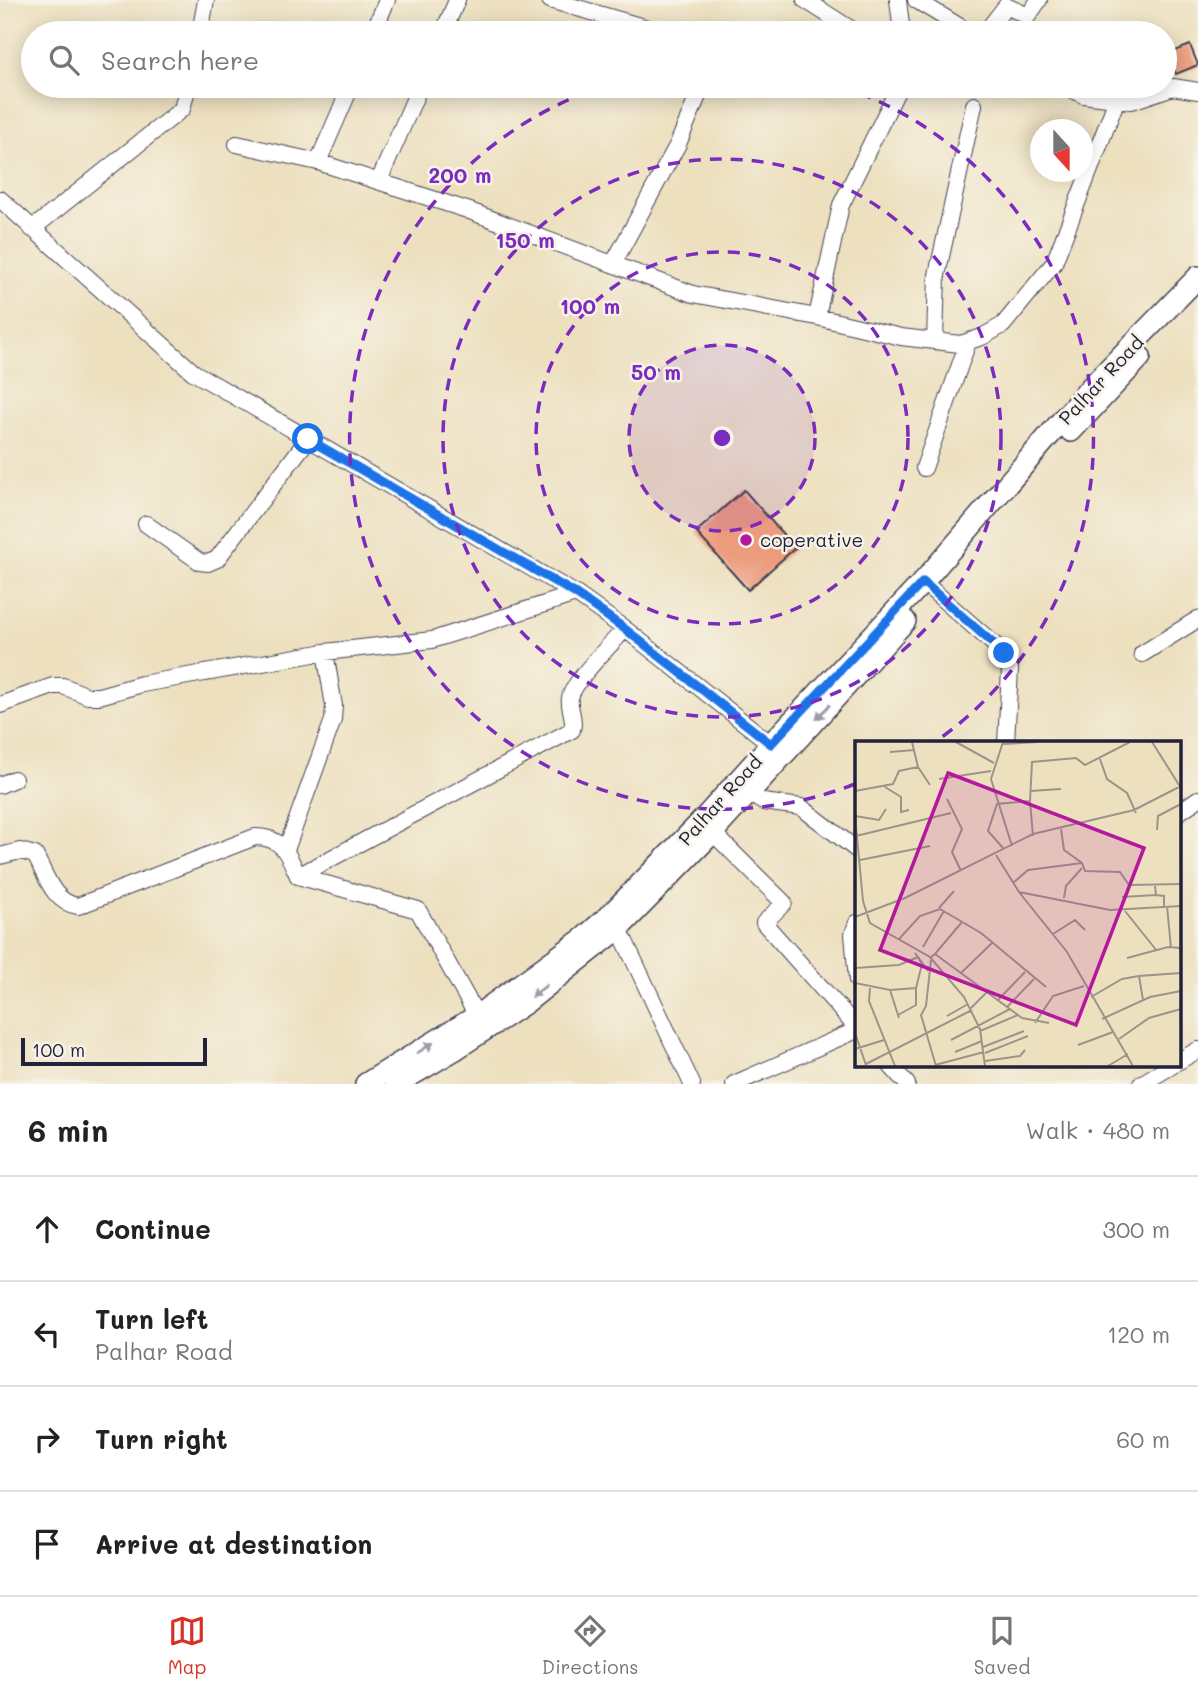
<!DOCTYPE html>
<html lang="en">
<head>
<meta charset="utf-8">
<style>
  :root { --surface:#fff; --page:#f2f2f2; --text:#222; --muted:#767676; --line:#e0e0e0; --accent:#d93025 }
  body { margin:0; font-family:Mali,sans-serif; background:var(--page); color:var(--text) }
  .compass { position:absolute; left:1030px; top:119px; width:63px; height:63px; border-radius:50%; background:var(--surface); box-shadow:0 4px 18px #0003; rotate:159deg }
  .scale { position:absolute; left:21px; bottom:18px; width:186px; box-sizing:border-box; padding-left:7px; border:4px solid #22223b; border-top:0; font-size:19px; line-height:24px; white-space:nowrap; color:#22223b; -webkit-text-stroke:5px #f7f3e8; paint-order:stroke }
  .stop { position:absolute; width:21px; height:21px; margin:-16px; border:5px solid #1a73e8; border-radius:50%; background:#fff }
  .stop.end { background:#1a73e8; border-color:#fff; box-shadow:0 2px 7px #0008 }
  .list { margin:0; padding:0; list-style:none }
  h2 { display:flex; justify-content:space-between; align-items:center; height:91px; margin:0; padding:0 28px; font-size:30px }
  h2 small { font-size:23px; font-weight:400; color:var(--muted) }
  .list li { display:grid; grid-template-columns:46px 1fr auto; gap:21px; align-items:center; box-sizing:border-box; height:105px; padding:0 28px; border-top:2px solid var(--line) }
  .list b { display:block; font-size:26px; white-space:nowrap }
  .list p { margin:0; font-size:23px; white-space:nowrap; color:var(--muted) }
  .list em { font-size:23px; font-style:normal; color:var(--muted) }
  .icon { flex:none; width:38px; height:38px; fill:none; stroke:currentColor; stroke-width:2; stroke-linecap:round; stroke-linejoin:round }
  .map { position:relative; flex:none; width:1198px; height:1084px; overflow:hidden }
  .search { position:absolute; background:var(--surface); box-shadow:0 4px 18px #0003; left:21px; right:21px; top:21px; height:77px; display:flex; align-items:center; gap:18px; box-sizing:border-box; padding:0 24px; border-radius:38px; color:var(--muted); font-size:26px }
  .sheet { height:511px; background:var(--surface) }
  nav { display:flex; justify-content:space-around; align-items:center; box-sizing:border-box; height:98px; border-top:2px solid var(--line); background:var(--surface); font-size:19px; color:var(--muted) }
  nav a { display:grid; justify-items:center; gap:4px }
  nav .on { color:var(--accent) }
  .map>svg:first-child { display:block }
  .building { fill:#ec9c7d }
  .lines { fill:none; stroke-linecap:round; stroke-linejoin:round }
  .minor-casing { stroke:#403e4f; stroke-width:18 }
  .major-casing { stroke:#403e4f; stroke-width:24 }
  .minor { stroke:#fff; stroke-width:16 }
  .major { stroke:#fff; stroke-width:21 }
  .oneway { fill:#9c9ca7 }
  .route { stroke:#1a73e8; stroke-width:9 }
  .ring { fill:none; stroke:#7b2cbf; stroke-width:3.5; stroke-dasharray:12 9 }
  .poi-dot { fill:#b5179e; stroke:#f7f3e8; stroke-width:2.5 }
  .labels { text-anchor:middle; stroke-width:5; stroke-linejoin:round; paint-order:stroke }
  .street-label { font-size:19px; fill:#22223b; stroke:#f7f3e8 }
  .poi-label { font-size:19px; fill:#22223b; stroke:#f7f3e8; text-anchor:start }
  .inset-road { fill:none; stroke:#9c948a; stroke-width:2 }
  .view { fill:#b5179e; fill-opacity:0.15; stroke:#b5179e; stroke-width:3.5 }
  .inset-edge { fill:none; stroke:#22223b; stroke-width:3.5 }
  .centre { fill:#7b2cbf; stroke:#f7f3e8; stroke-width:3.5 }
  .ring-label { font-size:21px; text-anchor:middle; font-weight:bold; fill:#7b2cbf; stroke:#f7f3e8; stroke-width:5; stroke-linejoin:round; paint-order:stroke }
</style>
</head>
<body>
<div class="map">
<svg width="1198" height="1084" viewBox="0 0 1198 1084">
  <rect width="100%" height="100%" fill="#f7f3e8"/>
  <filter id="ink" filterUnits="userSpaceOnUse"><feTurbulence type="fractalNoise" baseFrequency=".0143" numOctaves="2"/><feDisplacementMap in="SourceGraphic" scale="14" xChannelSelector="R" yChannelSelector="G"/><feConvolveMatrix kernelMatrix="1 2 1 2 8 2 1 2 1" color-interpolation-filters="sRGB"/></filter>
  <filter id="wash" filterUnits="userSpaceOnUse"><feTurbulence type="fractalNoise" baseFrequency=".00686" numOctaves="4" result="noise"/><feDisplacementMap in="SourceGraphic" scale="28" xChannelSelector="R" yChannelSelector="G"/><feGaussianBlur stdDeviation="1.57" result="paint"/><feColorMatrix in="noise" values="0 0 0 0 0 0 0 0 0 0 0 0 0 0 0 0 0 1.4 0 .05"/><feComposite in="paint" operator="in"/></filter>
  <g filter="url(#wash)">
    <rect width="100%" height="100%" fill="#ede0bf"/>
    <g id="blocks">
      <path class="building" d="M1190 45 1198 65 1176 74 1168 54Z
        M744 490 795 548 748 590 696 532Z"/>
    </g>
  </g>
  <g filter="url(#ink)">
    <use href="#blocks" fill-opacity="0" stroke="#403e4f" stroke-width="2"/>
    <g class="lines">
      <g class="minor-casing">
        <path id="minor" d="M550 0 664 33
          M805 0 857 33
          M898 0 902 33
          M916 0 970 33
          M200 33 206 0
          M373 33 387 0
          M443 33 457 0
          M985 33 1006 6 1028 16 1039 0
          M1065 86 1083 95 1132 101 1173 87 1198 91
          M237 144 318 162 467 210 693 294 817 317 901 337 960 344 982 337 1003 325 1054 263 1117 99
          M318 162 351 86
          M379 181 420 86
          M0 199 193 372 576 594 625 629 771 744
          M32 229 182 109 188 86
          M613 264 678 144 702 86
          M817 317 841 205 896 93
          M935 341 937 275 974 105
          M924 468 968 342
          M146 524 200 562 208 563 217 559 308 439
          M923 582 1004 653 1010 669 1006 743
          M1142 654 1198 619
          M0 705 53 686H63L88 696H99L142 684 325 652 432 640 576 594
          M0 785 14 779
          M749 793 763 802 801 807 857 850
          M1179 812 1198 799
          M706 826 784 903 764 923 857 1028
          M286 850 333 720 334 706 325 652
          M0 856 20 851 35 855C46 875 53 903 78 906L255 837C283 837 288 854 298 876L418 910 477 1016
          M298 876 572 730C576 718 568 709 570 698 573 681 612 643 625 629
          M614 918 692 1084
          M857 923 853 934 857 980
          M1179 1061 1198 1050
          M890 1065 907 1084
          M734 1084 857 1030
          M1141 1084 1173 1065"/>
      </g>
      <g class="major-casing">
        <path id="major" d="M1071 431 1140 357
          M366 1084 477 1016 584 938 612 913 701 822 771 744 923 582 1090 388 1198 277
          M396 1084 454 1050 525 1003 619 928 713 832 905 621"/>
      </g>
      <use href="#minor" class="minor"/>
      <use href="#major" class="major"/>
    </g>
    <defs><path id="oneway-solid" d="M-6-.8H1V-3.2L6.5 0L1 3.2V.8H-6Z" transform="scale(1.75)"/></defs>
    <g class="oneway">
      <use href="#oneway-solid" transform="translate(823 712) rotate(133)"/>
      <use href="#oneway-solid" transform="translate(539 991) rotate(142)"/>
      <use href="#oneway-solid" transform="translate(425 1048) rotate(-32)"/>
    </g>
  </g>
  <g class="lines" filter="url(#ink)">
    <path class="route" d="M308 439 576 594 625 629 771 744 923 582 1004 653"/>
  </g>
  <circle cx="722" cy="438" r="93" fill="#7b2cbf" fill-opacity=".12"/>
  <g class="ring">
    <circle cx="722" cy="438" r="93"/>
    <circle cx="722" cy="438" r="186"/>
    <circle cx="722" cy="438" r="279"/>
    <path d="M855 784A371 371 0 1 1 604 86M840 86A371 371 0 0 1 935 742"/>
  </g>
  <circle class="poi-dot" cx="746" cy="540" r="7"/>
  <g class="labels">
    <g class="street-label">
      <text transform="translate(1101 380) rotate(-47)" y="7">Palhar Road</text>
      <text transform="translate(720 800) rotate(-48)" y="7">Palhar Road</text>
    </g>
    <g class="poi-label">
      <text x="760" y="547">coperative</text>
    </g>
  </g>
  <g transform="translate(855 741)">
    <rect width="326" height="326" fill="#ede0bf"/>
    <path class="inset-road" d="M101 1 139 22M148 1 136 38 157 105M297 1 326 47M148 3 183 1M35 11 60 9M245 18 252 38 272 52 281 72M63 26 75 44M84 38 136 30M30 46 46 56V71L54 69M0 50 38 43 44 30 63 26 57 1M175 50 206 48M92 58 107 88 97 111 106 130M175 60 177 21 221 17 230 24 275 1M0 75 8 160 15 182 75 216 109 256 125 288 130 325M0 75 24 79 31 68M206 88 209 109 227 122 230 130 265 131 274 144 326 143M302 89 303 75 326 63M1 95 96 72M148 107 133 90 142 63 175 60 178 95M141 114 164 151 212 211 278 325M5 119 75 105M158 142 173 129 227 122M300 145 301 154 309 155V165M164 151 255 169 326 165M267 156 301 154M209 157 211 145 227 127M312 165 316 207M84 167 99 150M270 170 302 210M0 176 50 157 178 93 279 69 326 45M198 193 220 179 230 189M44 198 65 175 85 168 126 192 191 246M68 206 89 170M80 213 107 181M75 217 80 213 167 277 194 282M272 217 313 206 325 207 326 213M76 219 71 265 66 274 81 325M0 227 44 224 63 216 73 230M106 232 137 202M0 242 35 249 61 247 67 223 60 212M15 247 14 260 40 325M35 249 44 277M236 256 267 238 284 235M143 259 170 231M288 259 284 235 326 232M152 266 179 238M116 267 132 251M43 274 61 264V247M92 275 113 263M247 278 295 256 326 250M180 282 198 255 229 245M125 290 163 274M0 292 11 324M264 298 294 277 326 268M96 299 155 268M223 304 258 291M128 306 169 290M0 308 29 299M100 311 127 300M130 312 173 295M130 320 165 315 170 309M11 323 117 269M80 324 129 311M253 325 273 313"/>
    <path class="view" d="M93 32 289 107 221 284 25 209Z"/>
    <rect width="326" height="326" class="inset-edge"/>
  </g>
  <circle cx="722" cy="438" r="10" class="centre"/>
  <g class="ring-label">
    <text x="460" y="183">200 m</text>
    <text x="525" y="248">150 m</text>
    <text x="590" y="314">100 m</text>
    <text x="656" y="380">50 m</text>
  </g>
</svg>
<svg class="compass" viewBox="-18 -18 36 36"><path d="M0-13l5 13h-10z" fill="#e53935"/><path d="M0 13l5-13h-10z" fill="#767676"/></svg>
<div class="scale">100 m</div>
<div class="stop" style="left:308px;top:439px"></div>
<div class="stop end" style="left:1004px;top:653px"></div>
<div class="search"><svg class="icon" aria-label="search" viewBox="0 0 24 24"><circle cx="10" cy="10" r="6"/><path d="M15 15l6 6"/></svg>Search here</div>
</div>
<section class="sheet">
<h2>6 min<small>Walk · 480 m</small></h2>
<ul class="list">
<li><svg class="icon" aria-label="ahead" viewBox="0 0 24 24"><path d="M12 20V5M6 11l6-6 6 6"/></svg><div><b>Continue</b></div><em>300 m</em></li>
<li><svg class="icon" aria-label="left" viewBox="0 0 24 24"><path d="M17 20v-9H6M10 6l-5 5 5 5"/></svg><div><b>Turn left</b><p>Palhar Road</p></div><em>120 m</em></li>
<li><svg class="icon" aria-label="right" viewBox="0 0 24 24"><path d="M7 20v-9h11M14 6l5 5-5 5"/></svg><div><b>Turn right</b></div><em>60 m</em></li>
<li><svg class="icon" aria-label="arrive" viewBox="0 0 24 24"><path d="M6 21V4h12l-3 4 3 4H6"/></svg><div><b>Arrive at destination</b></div></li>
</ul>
</section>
<nav>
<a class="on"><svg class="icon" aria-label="map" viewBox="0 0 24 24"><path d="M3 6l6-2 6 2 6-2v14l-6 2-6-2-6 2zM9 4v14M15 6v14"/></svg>Map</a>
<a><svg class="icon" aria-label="directions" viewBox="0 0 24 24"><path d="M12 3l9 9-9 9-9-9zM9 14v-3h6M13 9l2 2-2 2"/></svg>Directions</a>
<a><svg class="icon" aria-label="saved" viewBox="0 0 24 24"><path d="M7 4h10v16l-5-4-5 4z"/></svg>Saved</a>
</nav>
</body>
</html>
